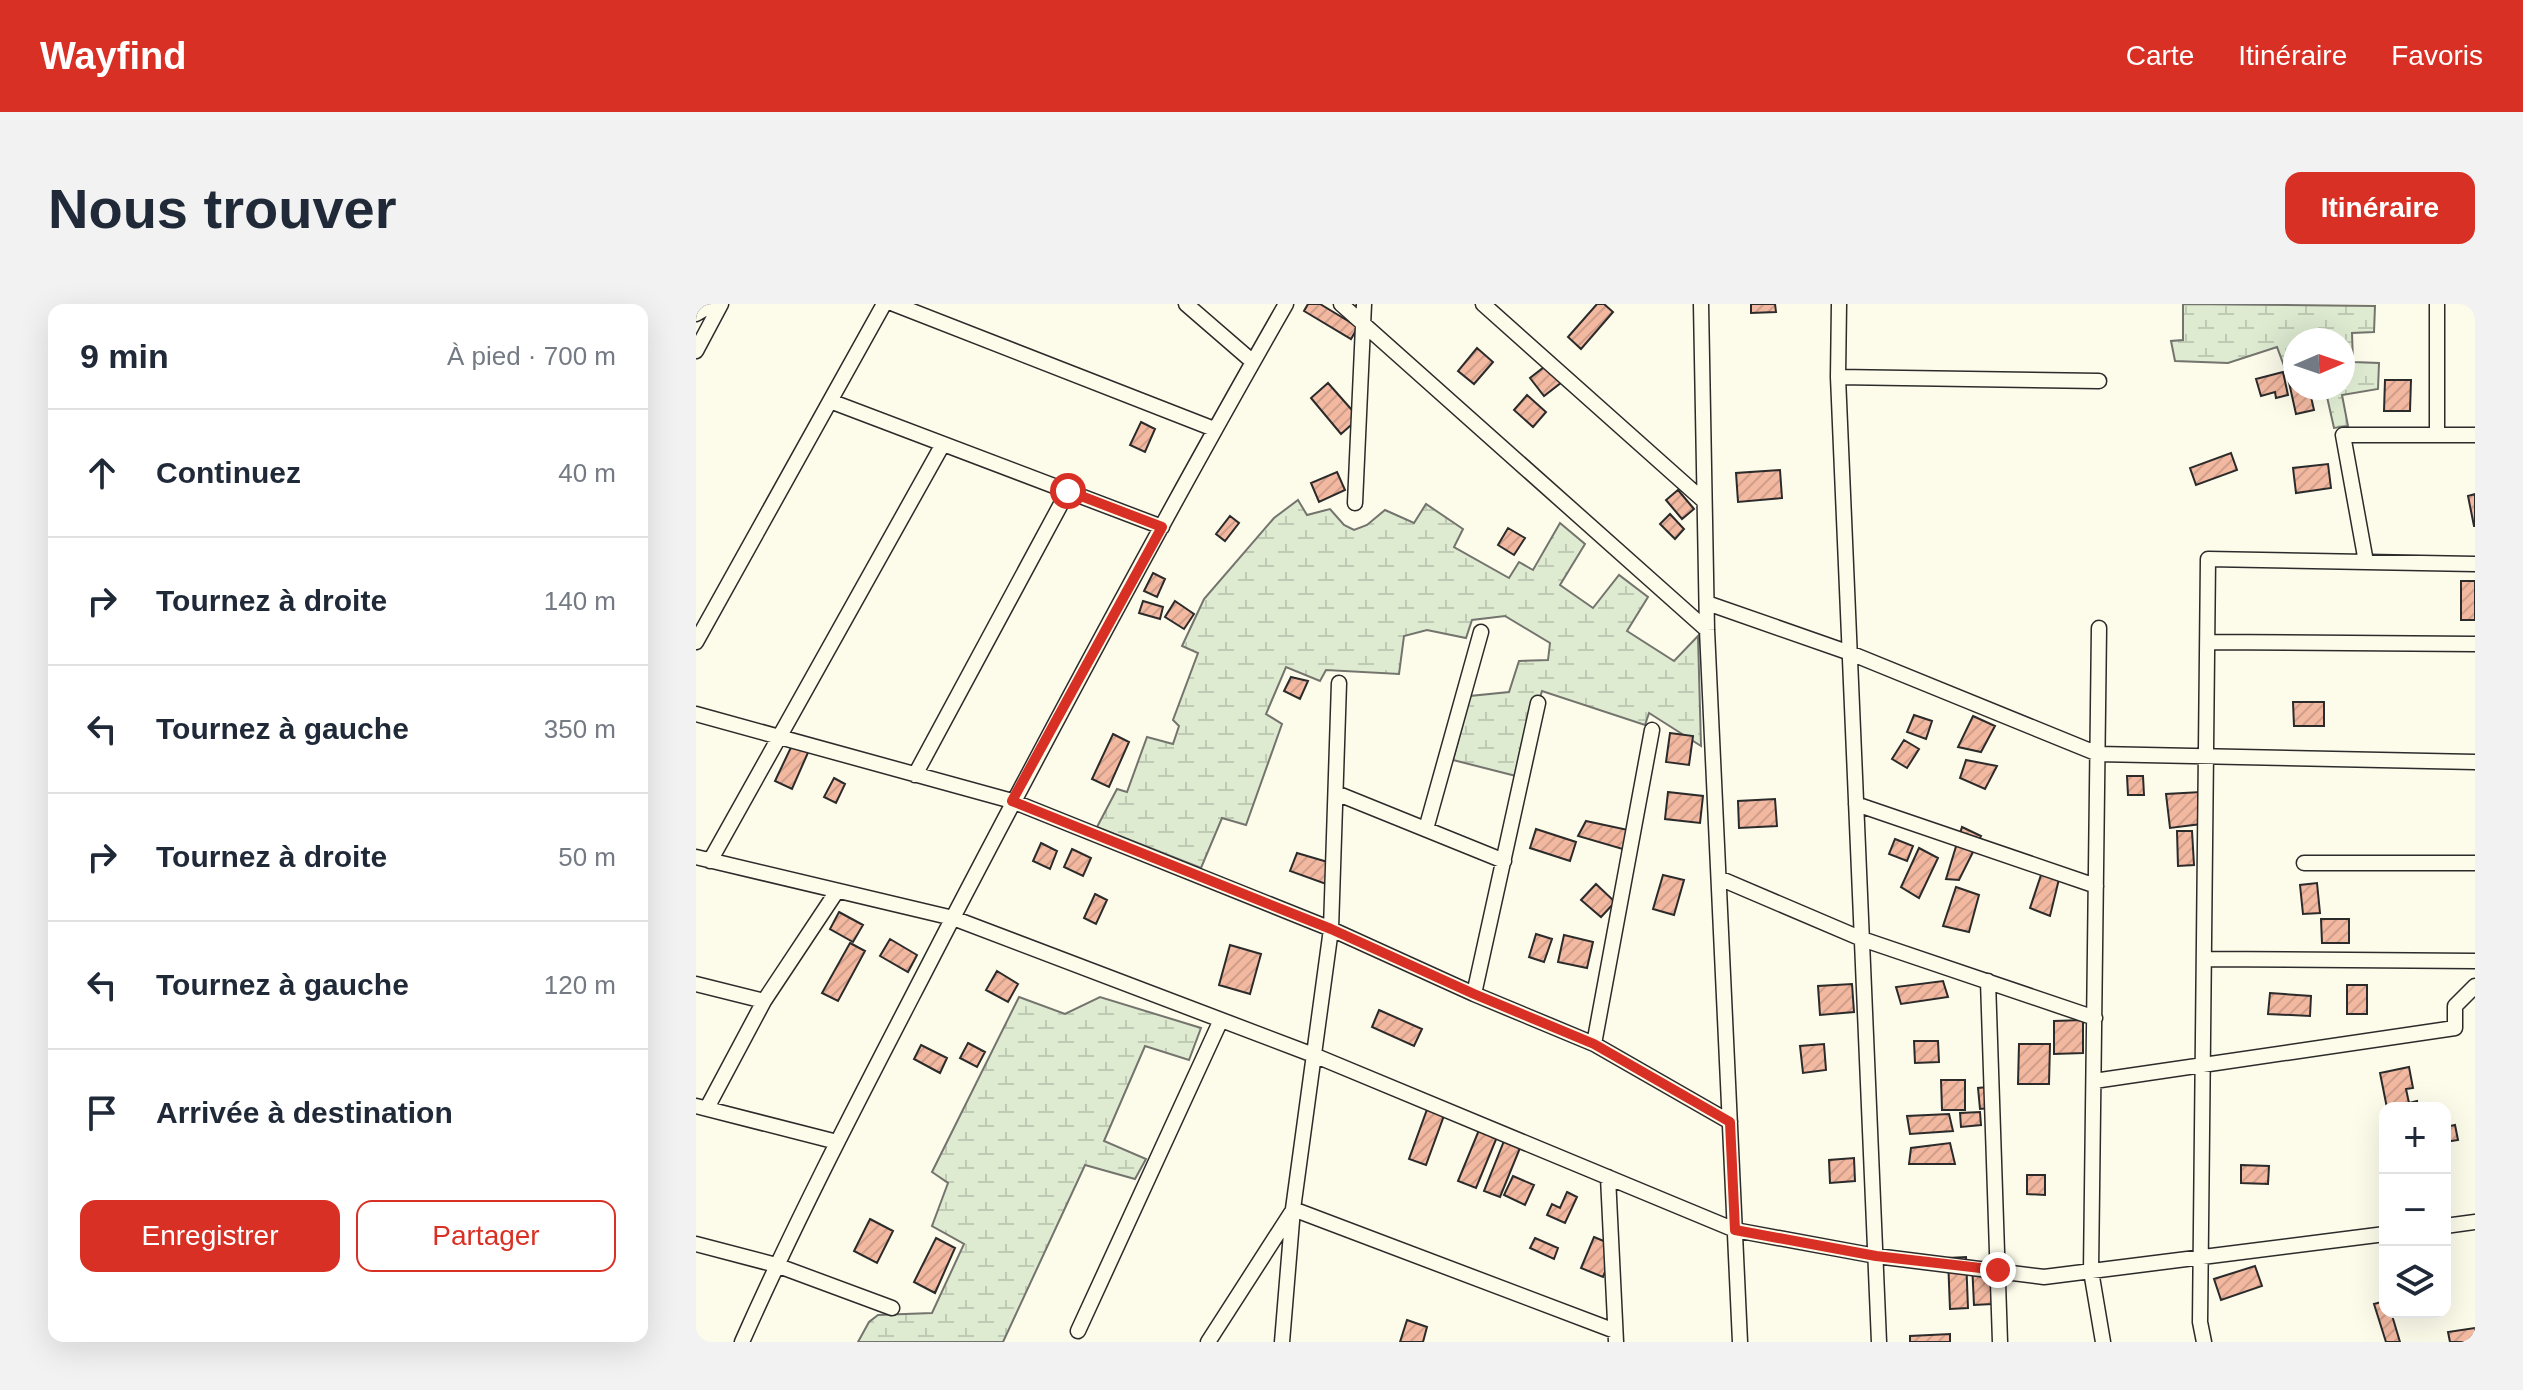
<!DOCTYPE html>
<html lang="fr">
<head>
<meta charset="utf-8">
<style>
  :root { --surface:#fff; --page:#f2f2f3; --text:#1f2937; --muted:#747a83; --line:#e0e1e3; --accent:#d93025 }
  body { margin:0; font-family:Arial,sans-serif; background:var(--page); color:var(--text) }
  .controls { position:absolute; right:24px; bottom:24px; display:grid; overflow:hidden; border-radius:16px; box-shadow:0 8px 32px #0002 }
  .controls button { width:72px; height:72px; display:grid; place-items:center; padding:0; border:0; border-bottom:2px solid var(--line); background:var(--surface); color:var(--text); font:40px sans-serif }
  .compass { position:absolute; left:1587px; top:24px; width:72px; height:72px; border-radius:50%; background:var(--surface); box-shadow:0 8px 32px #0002; rotate:88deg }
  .stop { position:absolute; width:24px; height:24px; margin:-18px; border:6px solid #d93025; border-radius:50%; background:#fff }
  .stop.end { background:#d93025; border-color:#fff; box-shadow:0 2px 8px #0008 }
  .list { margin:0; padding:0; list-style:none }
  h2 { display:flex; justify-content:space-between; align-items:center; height:104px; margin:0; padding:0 32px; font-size:34px }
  h2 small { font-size:26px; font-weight:400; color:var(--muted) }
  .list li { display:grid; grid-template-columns:52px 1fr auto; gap:24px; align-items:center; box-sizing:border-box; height:128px; padding:0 32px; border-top:2px solid var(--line) }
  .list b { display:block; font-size:30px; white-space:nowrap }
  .list em { font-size:26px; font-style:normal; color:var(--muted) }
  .actions { display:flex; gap:16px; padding:24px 32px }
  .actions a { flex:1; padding:18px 0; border:2px solid var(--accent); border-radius:16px; text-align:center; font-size:28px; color:var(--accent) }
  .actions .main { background:var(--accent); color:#fff }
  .icon { flex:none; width:44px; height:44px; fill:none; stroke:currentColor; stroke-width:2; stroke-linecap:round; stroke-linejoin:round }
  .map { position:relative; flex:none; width:1779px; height:1038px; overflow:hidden; border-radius:16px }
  header { display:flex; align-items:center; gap:48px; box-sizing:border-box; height:112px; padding:0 40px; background:var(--accent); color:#fff }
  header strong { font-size:38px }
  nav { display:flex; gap:44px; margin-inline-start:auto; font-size:28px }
  .intro { display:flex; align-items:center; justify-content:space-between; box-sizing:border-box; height:192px; padding:0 48px }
  h1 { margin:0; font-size:56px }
  .button { padding:20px 36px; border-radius:16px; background:var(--accent); color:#fff; font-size:28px; font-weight:700 }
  main { display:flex; gap:48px; padding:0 48px }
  aside { flex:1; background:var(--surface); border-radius:16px; box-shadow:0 8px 32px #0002 }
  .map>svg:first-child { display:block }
  .wetland { fill:url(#wetland-marsh); stroke:#74746e; stroke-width:2 }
  .building { fill:url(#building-hatch); stroke:#2b2b2b; stroke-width:2 }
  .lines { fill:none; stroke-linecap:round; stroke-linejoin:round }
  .minor-casing { stroke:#2b2b2b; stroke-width:17 }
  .minor { stroke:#fdfbea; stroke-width:14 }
  .route { stroke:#d93025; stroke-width:10 }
</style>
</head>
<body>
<header>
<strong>Wayfind</strong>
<nav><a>Carte</a><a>Itinéraire</a><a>Favoris</a></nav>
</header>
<div class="intro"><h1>Nous trouver</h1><a class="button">Itinéraire</a></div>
<main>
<aside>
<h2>9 min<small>À pied · 700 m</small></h2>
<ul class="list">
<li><svg class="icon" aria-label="ahead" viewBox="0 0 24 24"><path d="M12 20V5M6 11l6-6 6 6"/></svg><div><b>Continuez</b></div><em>40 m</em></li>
<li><svg class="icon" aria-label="right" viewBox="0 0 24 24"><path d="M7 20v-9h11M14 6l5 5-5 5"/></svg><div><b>Tournez à droite</b></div><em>140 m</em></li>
<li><svg class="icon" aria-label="left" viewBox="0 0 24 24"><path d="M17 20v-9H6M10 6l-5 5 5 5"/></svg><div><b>Tournez à gauche</b></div><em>350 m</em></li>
<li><svg class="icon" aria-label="right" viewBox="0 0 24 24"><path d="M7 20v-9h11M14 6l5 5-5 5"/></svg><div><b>Tournez à droite</b></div><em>50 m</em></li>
<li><svg class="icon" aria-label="left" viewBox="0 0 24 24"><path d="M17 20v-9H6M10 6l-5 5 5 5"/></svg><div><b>Tournez à gauche</b></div><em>120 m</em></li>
<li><svg class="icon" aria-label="arrive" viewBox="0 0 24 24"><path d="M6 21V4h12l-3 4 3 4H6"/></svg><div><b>Arrivée à destination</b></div></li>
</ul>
<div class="actions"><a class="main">Enregistrer</a><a>Partager</a></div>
</aside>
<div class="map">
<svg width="1779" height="1038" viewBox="0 0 1779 1038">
  <defs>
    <pattern id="wetland-marsh" width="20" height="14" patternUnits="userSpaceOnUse" patternTransform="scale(2)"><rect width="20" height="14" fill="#deebd1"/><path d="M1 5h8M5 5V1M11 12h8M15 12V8" fill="none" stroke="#bfcab4"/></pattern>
    <pattern id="building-hatch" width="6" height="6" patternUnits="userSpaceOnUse" patternTransform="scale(2)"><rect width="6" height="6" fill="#f2b8a0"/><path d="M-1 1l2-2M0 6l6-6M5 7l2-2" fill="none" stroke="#d09e8a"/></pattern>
  </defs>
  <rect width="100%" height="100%" fill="#fdfbea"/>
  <path class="wetland" d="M1487 0 1679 2 1678 28 1656 29 1657 58 1683 59 1682 85 1646 91 1652 122 1638 124 1629 84H1647V36H1599V67L1591 70 1581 43 1532 59 1479 57 1475 37 1487 36Z
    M602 196 611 211 634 205 648 221 658 226 671 221 689 206 718 219 730 200 767 225 758 243 813 274 823 258 837 266 864 219 889 240 864 281 897 304 923 271 952 293 931 327 978 357 1002 332 1005 442 953 409 949 421 846 387 820 472 757 456 774 392 813 388 823 357 852 356 854 339 809 312 776 316 770 334 731 326 708 332 703 370 630 366 624 377 590 363 570 410 586 420 550 521 526 514 505 564 401 523 421 485 431 488 451 433 477 440 483 422 477 416 502 349 486 342 508 295 578 214Z
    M323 693 369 710 404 693 505 724 493 756 449 742 408 837 450 855 439 875 389 861 307 1038H162L173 1018 182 1011 236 1009 268 940 236 922 252 879 236 868Z"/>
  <path class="building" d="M612 0H624L662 23 655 35 608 7Z
    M901 0H908L917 8 885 45 872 33Z
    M1055 0H1079L1080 8 1055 9Z
    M781 44 797 58 778 80 762 67Z
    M852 60 866 78 848 92 834 74Z
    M1587 68 1592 91 1580 94 1579 88 1565 92 1560 75Z
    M1599 72V84H1613L1618 106 1600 110 1592 74Z
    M1689 76H1715L1714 107H1688Z
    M632 79 663 114 645 130 615 94Z
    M831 91 850 108 837 123 818 106Z
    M445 118 459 125 449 148 434 141Z
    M1535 149 1541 166 1500 181 1494 164Z
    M1632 160 1635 184 1600 189 1597 164Z
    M1084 166 1086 194 1042 198 1040 169Z
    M641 168 649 186 623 198 615 179Z
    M982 186 998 205 986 215 970 196Z
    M1779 190V222H1778L1772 192Z
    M974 210 988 225 979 235 964 220Z
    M534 212 543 219 529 237 520 230Z
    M812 224 829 234 818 251 802 241Z
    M457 269 469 275 461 293 448 287Z
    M1765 277H1779V316H1765Z
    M447 297 467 303 464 315 443 309Z
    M479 297 498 310 488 325 469 313Z
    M595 373 612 377 604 395 588 387Z
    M1597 398H1628V422H1598Z
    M1218 411 1236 417 1230 435 1211 428Z
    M1277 412 1299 422 1285 448 1262 443Z
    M974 429 997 432 993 461 970 458Z
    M417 430 433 438 413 483 396 475Z
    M1208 436 1223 445 1211 464 1196 455Z
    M98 437 114 444 96 485 79 477Z
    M1270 456 1301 462 1289 485 1264 474Z
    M1431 472H1447L1448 491H1432Z
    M138 474 149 480 140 499 128 493Z
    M972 488 1007 492 1004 519 969 515Z
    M1505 488V520L1474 524 1470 490Z
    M1079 495 1081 522 1043 524 1042 497Z
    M890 517 932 526 930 546 882 532Z
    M1266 523 1285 532 1263 576 1250 575Z
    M840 525 880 538 874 557 834 544Z
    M1481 527H1496L1498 561 1482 562Z
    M1199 535 1217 542 1211 557 1193 550Z
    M345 539 361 547 354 565 337 557Z
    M1223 544 1242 554 1223 594 1205 583Z
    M376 545 395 554 387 572 368 563Z
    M601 549 635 559 630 580 594 567Z
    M1346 568 1363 575 1354 612 1334 604Z
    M967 571 988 576 978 611 957 605Z
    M1621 579 1624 609 1607 610 1604 581Z
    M900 580 919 598 905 613 885 596Z
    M1260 583 1283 591 1273 628 1247 622Z
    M399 590 411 596 400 620 388 614Z
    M143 608 167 621 157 638 134 625Z
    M1625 615H1653V639H1626Z
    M840 630 856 635 848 658 833 653Z
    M868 631 897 638 891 664 862 658Z
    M194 635 221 651 212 668 184 652Z
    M154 639 169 647 142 697 126 689Z
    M534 641 565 650 554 690 523 681Z
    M301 667 322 680 312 698 290 686Z
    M1247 677 1252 693 1205 700 1200 683Z
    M1156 680 1158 708 1124 711 1122 682Z
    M1651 681H1671V710H1651Z
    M1574 689 1615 692 1614 712 1572 710Z
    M683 706 726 725 718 742 676 723Z
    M1387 716V749L1358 750V717Z
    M1218 737H1242L1243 758 1219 759Z
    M272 739 289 748 281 763 264 754Z
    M1128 740 1130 766 1107 769 1104 742Z
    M1323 740H1354L1353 780H1322Z
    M225 741 251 754 244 769 218 755Z
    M1713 763 1717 784 1710 785 1713 799 1721 797 1722 804H1691L1684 769Z
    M1245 776H1269V806H1246Z
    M1291 783 1293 804 1284 805 1282 784Z
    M733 800 750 806 730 861 713 855Z
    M1284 808 1285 821 1265 823 1264 809Z
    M1253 810 1257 827 1214 830 1211 812Z
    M1759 821 1762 836 1749 838V823Z
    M783 826 801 833 780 884 762 877Z
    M808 837 824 844 804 893 788 887Z
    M1254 839 1259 860H1213L1215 844Z
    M1158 854 1159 877 1134 879 1133 856Z
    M1545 861 1573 862 1572 880 1545 879Z
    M1331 871H1349V891L1331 890Z
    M817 872 838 881 829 901 808 891Z
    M871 888 881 893 869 919 851 911 856 900 864 904Z
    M174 915 197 927 181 959 158 947Z
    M898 933 915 940 917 946 907 973 885 964Z
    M240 934 259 944 239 989 218 978Z
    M839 934 862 944 858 955 834 944Z
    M1270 953 1272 1004 1254 1005 1252 954Z
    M1293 957 1296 1000 1278 1001 1276 959Z
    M1559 962 1566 982 1525 996 1518 975Z
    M1689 997V1008H1695L1704 1038H1690L1678 1000Z
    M711 1016 731 1023 727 1038H704Z
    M1779 1024V1038H1754L1752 1028Z
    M1254 1030V1038H1214V1032Z"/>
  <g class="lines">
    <g class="minor-casing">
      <path id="minor" d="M198 0 518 125
        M490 0 557 58
        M645 0 1011 326
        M787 0 1008 197
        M1005 0 1011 326 1044 1038
        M1143 0 1142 73 1183 1038
        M0 10 17 0
        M0 47 25 0
        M1142 73 1403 77
        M134 97 466 223
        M1741 130V0
        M659 199 668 0
        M1670 258 1647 131H1779
        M1011 299 1154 349 1402 450 1779 458
        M1403 324 1395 967 1407 1038
        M0 338 188 0
        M1511 338 1779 340
        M0 410 316 497 635 625 778 690 898 740 1034 818
        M219 471 372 187
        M640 489 808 557
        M1160 500 1400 582
        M730 525 785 328
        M0 553 257 614 620 752 1039 926 1180 952 1348 973 1689 930
        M14 557 247 140
        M1608 559H1779
        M1023 574 1166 635 1399 714
        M1508 655 1779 657
        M1292 677 1304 1038
        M0 680 68 697
        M778 690 842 399
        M898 740 956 426
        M1398 777 1759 724V702L1779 682
        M0 802 141 838
        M11 804 68 697 141 587
        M912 873 920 1038
        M597 905 919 1027
        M1749 922 1779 918
        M0 940 80 961 196 1004
        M382 1027 524 718
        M46 1038C108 898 180 763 250 627 360 416 472 206 590 0
        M512 1038 595 909
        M586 1038 597 905 635 625 643 379
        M1508 1038 1504 1018 1512 255 1779 260"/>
    </g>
    <use href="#minor" class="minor"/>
  </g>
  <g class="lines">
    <path class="route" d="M372 187 466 223 316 497 635 625 778 690 898 740 1034 818 1039 926 1180 952 1302 966"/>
  </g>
</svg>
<div class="controls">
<button>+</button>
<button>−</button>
<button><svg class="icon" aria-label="layers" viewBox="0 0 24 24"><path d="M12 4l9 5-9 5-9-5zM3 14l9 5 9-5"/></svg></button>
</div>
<svg class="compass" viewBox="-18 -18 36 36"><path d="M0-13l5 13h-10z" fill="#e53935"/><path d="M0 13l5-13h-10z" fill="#747a83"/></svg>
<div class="stop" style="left:372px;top:187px"></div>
<div class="stop end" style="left:1302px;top:966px"></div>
</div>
</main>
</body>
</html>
